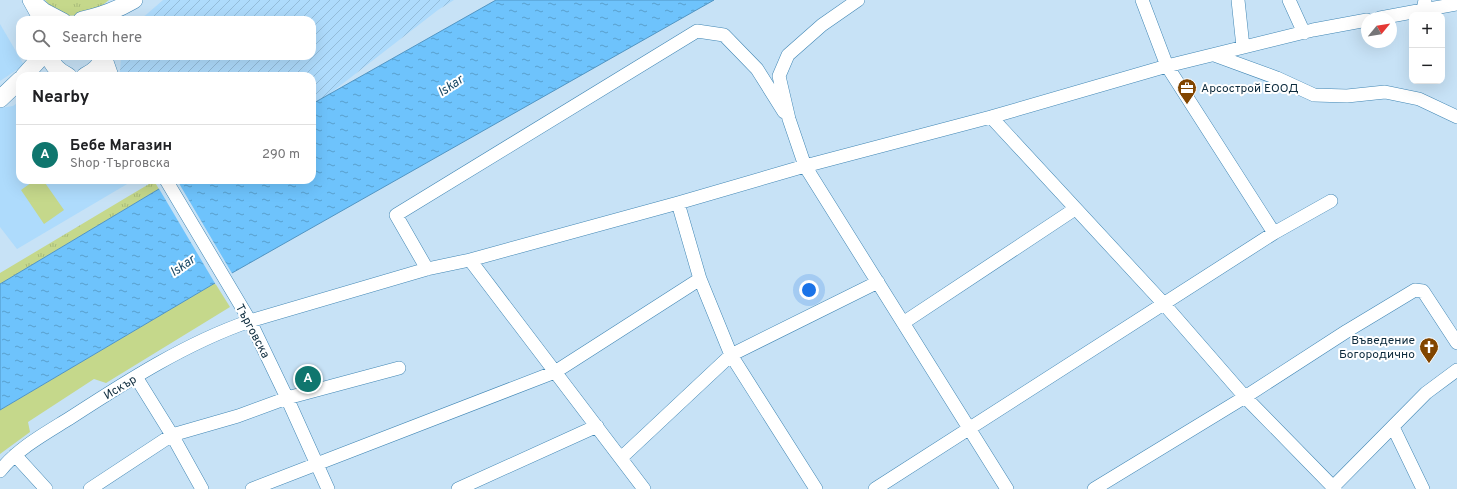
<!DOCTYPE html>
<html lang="en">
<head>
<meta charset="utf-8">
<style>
  :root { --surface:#fff; --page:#f2f2f2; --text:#202124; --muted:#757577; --line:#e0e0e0; --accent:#0f766e }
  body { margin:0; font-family:Overpass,sans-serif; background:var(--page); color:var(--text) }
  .controls { position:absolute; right:12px; top:12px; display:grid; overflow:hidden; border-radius:8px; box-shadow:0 4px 16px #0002 }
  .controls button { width:36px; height:36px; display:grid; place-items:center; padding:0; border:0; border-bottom:1px solid var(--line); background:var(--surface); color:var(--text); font:20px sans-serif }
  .compass { position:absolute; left:1361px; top:12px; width:36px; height:36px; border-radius:50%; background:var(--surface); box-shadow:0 4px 16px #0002; rotate:60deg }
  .you { position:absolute; left:809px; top:290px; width:14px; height:14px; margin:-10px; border:3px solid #fff; border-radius:50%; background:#1a73e8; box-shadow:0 0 0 6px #1a73e833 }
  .badge { display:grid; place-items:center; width:26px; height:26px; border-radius:50%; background:var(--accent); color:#fff; font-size:13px; font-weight:700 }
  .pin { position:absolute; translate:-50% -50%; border:2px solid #fff; box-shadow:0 1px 4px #0006 }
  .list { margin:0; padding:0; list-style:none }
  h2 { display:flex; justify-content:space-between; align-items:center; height:52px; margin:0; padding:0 16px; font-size:17px }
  h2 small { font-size:13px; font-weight:400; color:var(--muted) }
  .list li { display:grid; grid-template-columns:26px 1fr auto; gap:12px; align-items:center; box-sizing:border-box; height:60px; padding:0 16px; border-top:1px solid var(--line) }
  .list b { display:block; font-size:15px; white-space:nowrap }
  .list p { margin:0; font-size:13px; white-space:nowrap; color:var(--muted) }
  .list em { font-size:13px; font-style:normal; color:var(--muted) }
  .icon { flex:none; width:22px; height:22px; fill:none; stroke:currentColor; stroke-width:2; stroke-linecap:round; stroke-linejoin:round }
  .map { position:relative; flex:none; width:1457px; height:489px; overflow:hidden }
  .search { position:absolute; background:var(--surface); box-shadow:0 4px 16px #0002; left:16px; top:16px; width:300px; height:44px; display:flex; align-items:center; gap:10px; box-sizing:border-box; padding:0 14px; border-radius:12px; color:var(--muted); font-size:15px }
  .panel { position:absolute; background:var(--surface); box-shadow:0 4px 16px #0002; left:16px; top:72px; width:300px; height:112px; border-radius:12px }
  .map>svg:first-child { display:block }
  .built { fill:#aedbfc }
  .industrial { fill:url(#industrial-furrows) }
  .grass { fill:url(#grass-tufts) }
  .green { fill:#c5d88b }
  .water { fill:url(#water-ripples); stroke:#5195c3 }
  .pier { fill:#c7e2f6 }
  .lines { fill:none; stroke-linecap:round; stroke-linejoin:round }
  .minor-casing { stroke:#4086b4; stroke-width:14 }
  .major-casing { stroke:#4086b4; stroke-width:18 }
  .minor { stroke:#fff; stroke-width:13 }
  .major { stroke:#fff; stroke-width:17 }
  .labels { text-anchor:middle; stroke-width:4; stroke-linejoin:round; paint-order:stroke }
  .poi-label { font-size:12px; fill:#0d2b3d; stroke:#fff; text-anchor:start }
  .street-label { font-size:12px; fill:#0d2b3d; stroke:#fff }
  .water-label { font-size:13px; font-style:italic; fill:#194865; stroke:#fff }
</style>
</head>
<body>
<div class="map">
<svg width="1457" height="489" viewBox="0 0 1457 489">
  <defs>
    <pattern id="industrial-furrows" width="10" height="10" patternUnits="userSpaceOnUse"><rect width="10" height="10" fill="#aedbfc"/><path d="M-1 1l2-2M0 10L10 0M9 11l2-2" fill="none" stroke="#94bcd9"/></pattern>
    <pattern id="grass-tufts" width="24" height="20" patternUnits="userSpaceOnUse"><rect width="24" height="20" fill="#c5d88b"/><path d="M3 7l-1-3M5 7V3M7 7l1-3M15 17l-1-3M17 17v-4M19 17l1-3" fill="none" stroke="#a8ba79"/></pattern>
    <pattern id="water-ripples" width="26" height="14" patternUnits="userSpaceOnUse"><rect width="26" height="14" fill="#6ec3fc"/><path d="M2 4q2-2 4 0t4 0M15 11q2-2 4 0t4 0" fill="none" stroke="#599fcd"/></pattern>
  </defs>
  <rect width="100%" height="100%" fill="#c7e2f6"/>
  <path class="built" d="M0 24 24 65 0 81Z
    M20 101V180H134L17 249 0 227V108L13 106Z"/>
  <path class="industrial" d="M163 0H454L438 10 328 95 312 104V76H122L120 72 121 56H312V20H140Z"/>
  <path class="grass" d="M45 0H109L90 15 58 16Z
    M154 181 159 189 0 284V273Z"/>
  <path class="green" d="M35 180H43L64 210 44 224 21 190Z
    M215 283 230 307 106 383 94 379 28 422 30 432 0 454V410Z"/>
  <path class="water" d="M496 0H714L232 273 0 410V284L174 180H312V104Z"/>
  <path class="pier" d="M170 180H177L233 275 216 285 158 187Z"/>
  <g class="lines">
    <g class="minor-casing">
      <path id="minor" d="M29 0 40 20
        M33 0 45 10 64 20
        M858 0 822 25 788 55 779 76 789 119 805 166 1007 489
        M1142 0 1167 66 1274 233
        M1238 0 1243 47
        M1289 0 1304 33
        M1425 0 1423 10 1457 4
        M1380 18 1423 10
        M1214 55 1277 78 1314 95 1347 96 1385 92 1419 99 1457 117
        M105 56 112 76
        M991 117 1164 304 1245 397 1335 489
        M166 180 250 321 287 398 328 489
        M678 203 700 279 731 355 816 489
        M470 260 644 489
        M427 269 396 215 697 31 724 35 757 69 784 112
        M903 323 1075 209
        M136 377 172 435 202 489
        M1393 427 1423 489
        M15 455 46 489
        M621 458 731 355 878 282
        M0 471C18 448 46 433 70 418 127 381 186 343 250 321L427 269 470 260 678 203 805 166 991 117 1167 66 1313 30 1367 20
        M1333 487 1426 393 1457 370
        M90 489 172 435 238 416 287 398 399 368
        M252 489 555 372 700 279
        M458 489 597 426
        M875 489 1274 233 1331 201
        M1094 489 1245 397 1347 331 1415 290 1423 291 1457 343"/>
    </g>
    <g class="major-casing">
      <path id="major" d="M82 20C101 16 117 10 134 0
        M49 56C53 66 58 71 68 76
        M24 76 42 56
        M85 76C95 71 100 66 104 56
        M0 99 20 80"/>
    </g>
    <use href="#minor" class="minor"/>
    <use href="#major" class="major"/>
  </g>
  <defs>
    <g id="office-pin" transform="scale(1)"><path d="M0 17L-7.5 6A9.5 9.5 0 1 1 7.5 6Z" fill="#814500" stroke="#fff"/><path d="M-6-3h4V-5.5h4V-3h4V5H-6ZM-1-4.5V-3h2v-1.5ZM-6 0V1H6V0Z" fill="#fff"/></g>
    <g id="church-pin" transform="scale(1)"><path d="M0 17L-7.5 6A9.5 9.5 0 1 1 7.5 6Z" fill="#814500" stroke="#fff"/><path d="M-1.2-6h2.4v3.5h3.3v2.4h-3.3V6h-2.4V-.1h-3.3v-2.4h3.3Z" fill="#fff"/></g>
  </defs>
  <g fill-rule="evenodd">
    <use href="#office-pin" x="1187" y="88"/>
    <use href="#church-pin" x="1429" y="347"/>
  </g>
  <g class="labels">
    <g class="poi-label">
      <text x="1201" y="92">Арсострой ЕООД</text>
      <text x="1415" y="344" text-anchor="end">Въведение<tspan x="1415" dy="14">Богородично</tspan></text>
    </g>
    <g class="street-label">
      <text transform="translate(253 331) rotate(62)" y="4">Търговска</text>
      <text transform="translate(120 387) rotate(-31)" y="4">Искър</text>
    </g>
    <g class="water-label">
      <text transform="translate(450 85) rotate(-34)" y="5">Iskar</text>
      <text transform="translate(182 265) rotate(-35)" y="5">Iskar</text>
    </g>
  </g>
</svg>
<div class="controls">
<button>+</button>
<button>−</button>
</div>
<svg class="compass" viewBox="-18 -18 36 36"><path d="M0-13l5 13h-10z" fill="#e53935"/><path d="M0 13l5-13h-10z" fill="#757577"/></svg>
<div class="you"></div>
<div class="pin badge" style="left:308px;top:379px">A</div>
<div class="search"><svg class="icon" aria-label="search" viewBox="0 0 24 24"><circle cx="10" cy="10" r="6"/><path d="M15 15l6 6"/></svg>Search here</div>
<section class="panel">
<h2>Nearby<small></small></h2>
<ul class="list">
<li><span class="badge">A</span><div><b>Бебе Магазин</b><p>Shop · Търговска</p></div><em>290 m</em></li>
</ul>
</section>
</div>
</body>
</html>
